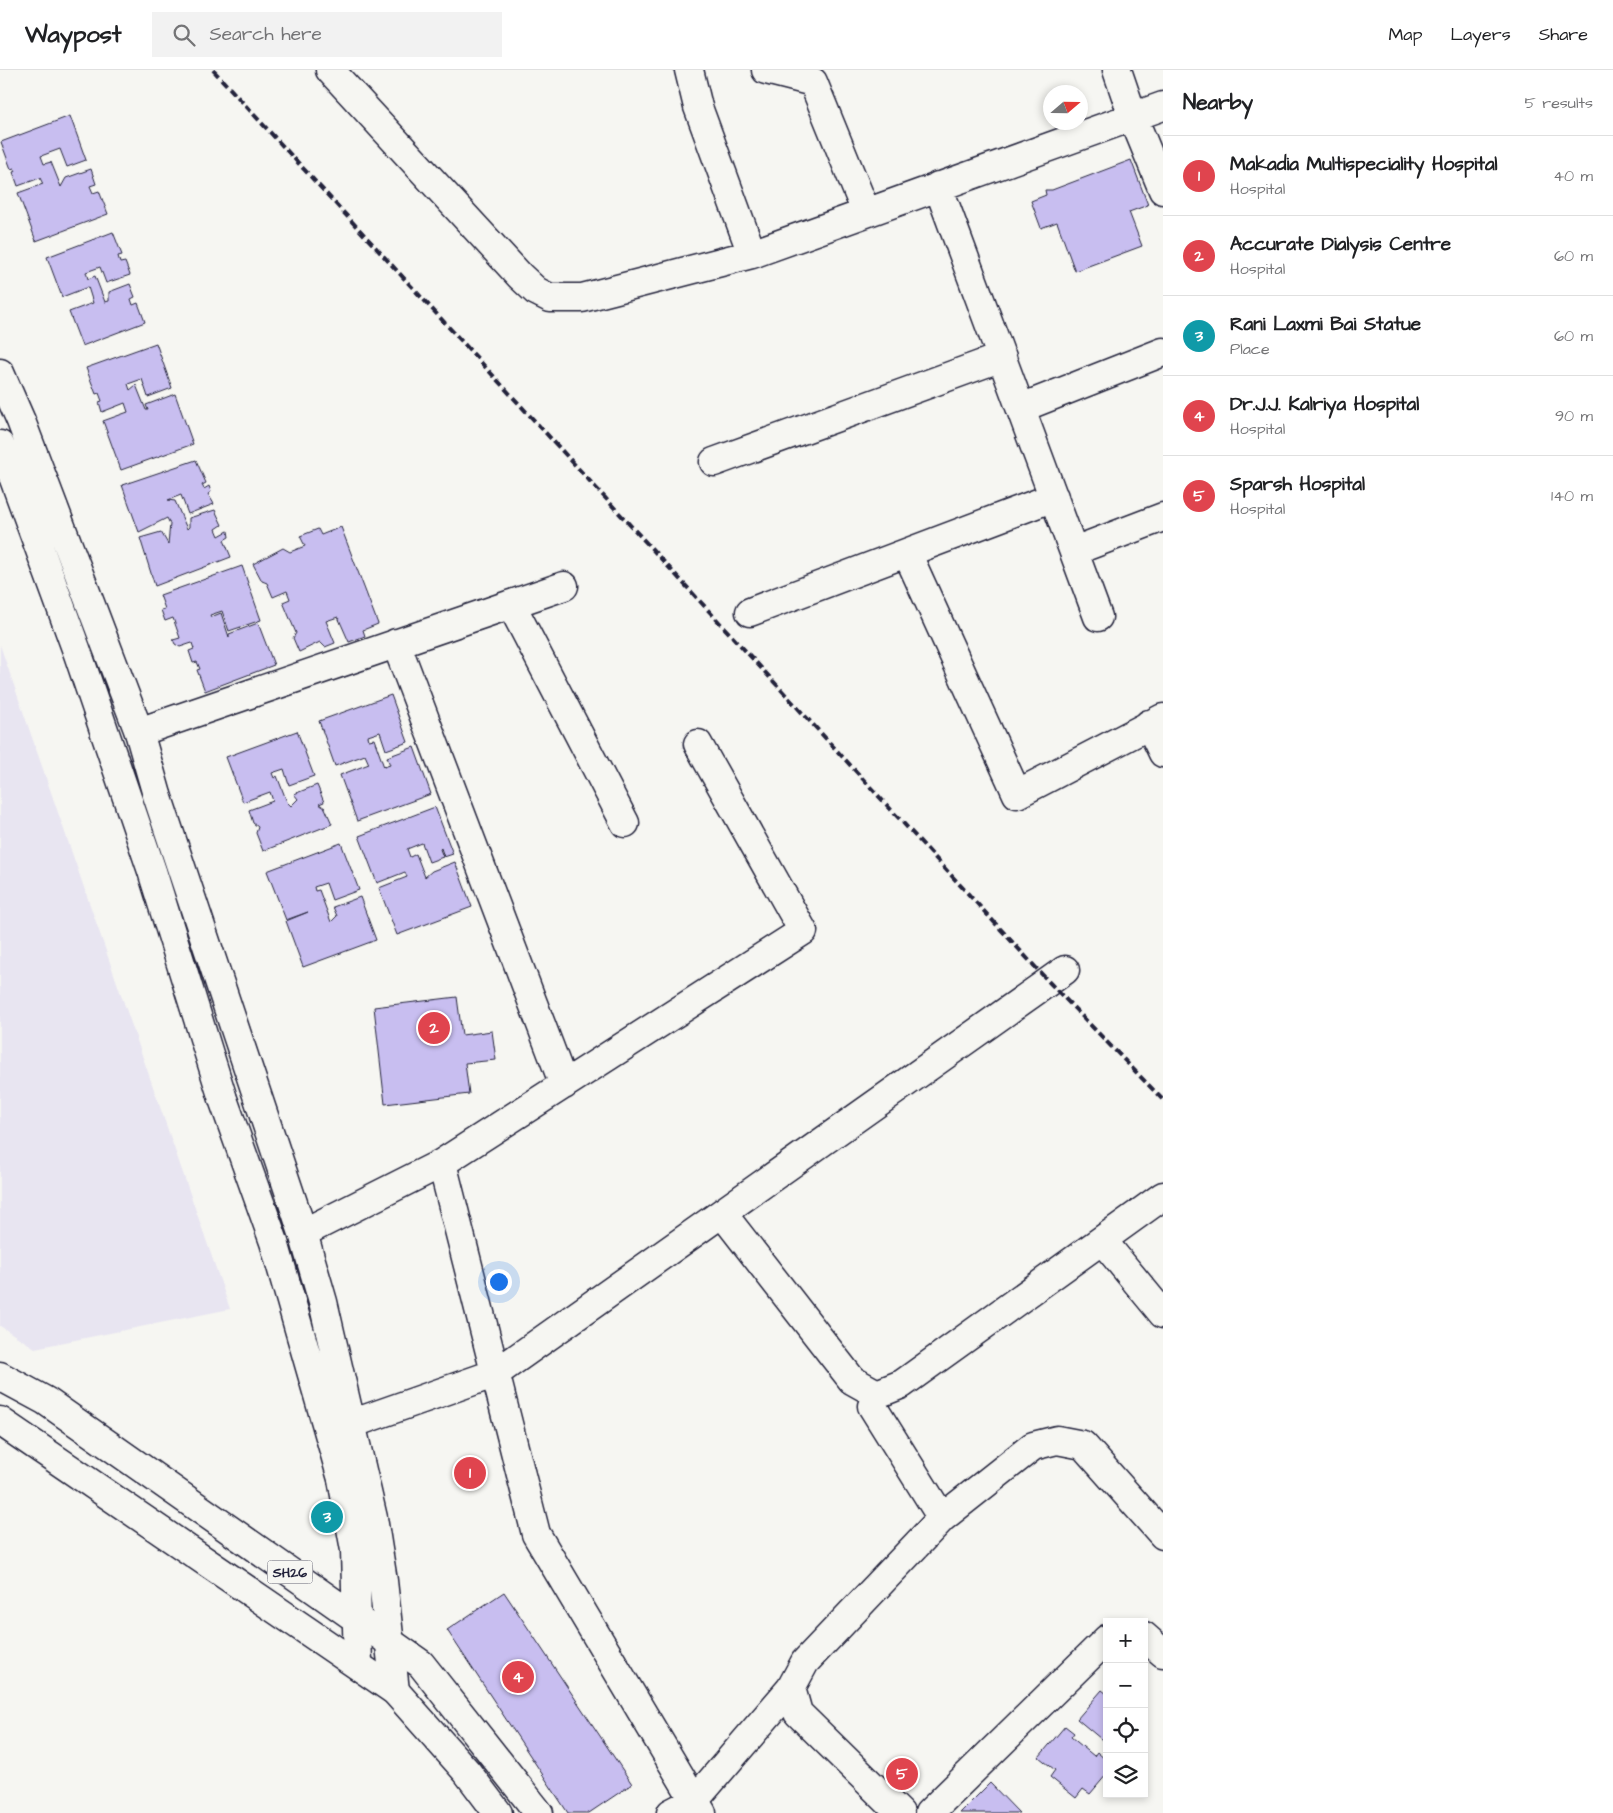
<!DOCTYPE html>
<html lang="en">
<head>
<meta charset="utf-8">
<style>
  :root { --surface:#fff; --page:#f2f2f2; --text:#202124; --muted:#757577; --line:#e0e0e0; --accent:#2563eb }
  body { margin:0; font-family:"Architects Daughter",sans-serif; background:var(--page); color:var(--text) }
  .controls { position:absolute; right:15px; bottom:15px; display:grid; overflow:hidden; border-radius:0px; box-shadow:0 2px 8px #0003 }
  .controls button { width:45px; height:45px; display:grid; place-items:center; padding:0; border:0; border-bottom:1px solid var(--line); background:var(--surface); color:var(--text); font:25px sans-serif }
  .compass { position:absolute; left:1043px; top:15px; width:45px; height:45px; border-radius:50%; background:var(--surface); box-shadow:0 2px 8px #0003; rotate:70deg }
  .you { position:absolute; left:498px; top:1211px; width:18px; height:18px; margin:-12px; border:4px solid #fff; border-radius:50%; background:#1a73e8; box-shadow:0 0 0 8px #1a73e833 }
  .badge { display:grid; place-items:center; width:32px; height:32px; border-radius:50%; background:var(--accent); color:#fff; font-size:16px; font-weight:700 }
  .pin { position:absolute; translate:-50% -50%; border:2px solid #fff; box-shadow:0 1px 5px #0006 }
  .list { margin:0; padding:0; list-style:none }
  h2 { display:flex; justify-content:space-between; align-items:center; height:65px; margin:0; padding:0 20px; font-size:21px }
  h2 small { font-size:16px; font-weight:400; color:var(--muted) }
  .list li { display:grid; grid-template-columns:32px 1fr auto; gap:15px; align-items:center; box-sizing:border-box; height:80px; padding:0 20px; border-top:1px solid var(--line) }
  .list b { display:block; font-size:19px; white-space:nowrap }
  .list p { margin:0; font-size:16px; white-space:nowrap; color:var(--muted) }
  .list em { font-size:16px; font-style:normal; color:var(--muted) }
  .icon { flex:none; width:28px; height:28px; fill:none; stroke:currentColor; stroke-width:2; stroke-linecap:round; stroke-linejoin:round }
  .map { position:relative; flex:none; width:1163px; height:1743px; overflow:hidden }
  header { display:flex; align-items:center; gap:30px; box-sizing:border-box; height:70px; padding:0 25px; background:var(--surface); border-bottom:1px solid var(--line) }
  header strong { font-size:24px }
  nav { display:flex; gap:28px; margin-inline-start:auto; font-size:18px }
  .search { width:350px; height:45px; background:var(--page); display:flex; align-items:center; gap:12px; box-sizing:border-box; padding:0 18px; border-radius:0px; color:var(--muted); font-size:19px }
  main { display:flex }
  aside { flex:1; background:var(--surface) }
  .map>svg:first-child { display:block }
  .built { fill:#e8e5f1 }
  .building { fill:#c8bef0; stroke:#22223b }
  .lines { fill:none; stroke-linecap:round; stroke-linejoin:round }
  .street-casing { stroke:#22223b; stroke-width:31 }
  .secondary-casing { stroke:#22223b; stroke-width:31 }
  .primary-casing { stroke:#22223b; stroke-width:31 }
  .street { stroke:#f6f6f2; stroke-width:28 }
  .secondary { stroke:#f6f6f2; stroke-width:28 }
  .primary { stroke:#f6f6f2; stroke-width:28 }
  .rail { stroke:#22223b; stroke-width:4; stroke-dasharray:8 4; stroke-linecap:butt }
  .labels { text-anchor:middle; stroke-width:4; stroke-linejoin:round; paint-order:stroke }
  .shield { fill:#f6f6f2; stroke:#626272; stroke-width:1 }
  .shield-label { font-size:14px; font-weight:bold; fill:#22223b }
</style>
</head>
<body>
<header>
<strong>Waypost</strong>
<div class="search"><svg class="icon" aria-label="search" viewBox="0 0 24 24"><circle cx="10" cy="10" r="6"/><path d="M15 15l6 6"/></svg>Search here</div>
<nav><a>Map</a><a>Layers</a><a>Share</a></nav>
</header>
<main>
<div class="map">
<svg width="1163" height="1743" viewBox="0 0 1163 1743">
  <rect width="100%" height="100%" fill="#f6f6f2"/>
  <filter id="ink" filterUnits="userSpaceOnUse"><feTurbulence type="fractalNoise" baseFrequency=".02" numOctaves="2"/><feDisplacementMap in="SourceGraphic" scale="10" xChannelSelector="R" yChannelSelector="G"/><feConvolveMatrix kernelMatrix="1 2 1 2 8 2 1 2 1" color-interpolation-filters="sRGB"/></filter>
  <g filter="url(#ink)">
    <path class="built" d="M0 575 230 1239 35 1278 0 1256Z"/>
    <path class="building" d="M70 46 86 90 67 97 60 79 41 86 44 94 51 92 61 117 66 108 91 99 96 114 90 116 93 123 99 121 108 144 36 171 18 123 43 114 40 108 18 116 13 102 16 101 14 98 11 99 1 72Z
      M1131 90 1148 135 1129 142 1142 176 1075 201 1057 152 1041 158 1031 131 1046 125 1045 120H1052Z
      M113 162 122 185 118 186 120 193 125 192 130 205 106 213 100 197 86 202 88 209 95 206 105 232 109 231V222L130 214 135 227 131 229 133 235 138 233 145 252 82 276 69 242 93 233 88 217 62 227 47 187Z
      M156 273 172 318 148 327 142 309 128 314 130 320 136 315 146 340H148L146 335 175 324 193 374 121 400 103 351 128 342 125 333 102 342 99 332 102 331 99 323 96 324 86 298Z
      M196 390 206 413 202 415 204 419 209 416 211 422 208 424 214 434 188 444 181 425 168 430 175 431 187 459 189 457V448L215 440 222 455 216 459 219 466 228 461 229 467 224 470 231 487 155 516 140 468 161 462 168 474 170 454 167 448 139 462 122 415Z
      M341 457 378 554 363 560 365 566 349 572 338 547 326 551 335 573 325 577 320 572 299 582 293 568 296 563 283 532 290 529 287 521 273 527 267 513 262 511 253 494 283 478 290 482 305 476 300 466 318 459 321 465Z
      M242 496 261 550 229 561 222 541 210 545 211 547 221 543 229 567V564L258 553 274 595 205 621 197 600 200 599 197 592 193 593 189 581 194 579 192 573 180 577 175 574 173 570 180 568 173 548 165 551 161 540 165 539 160 525Z
      M391 625 408 672 386 680 380 662 368 666 369 670 374 669 384 697 390 695 387 687 414 677 431 724 357 751 340 705 369 694 365 685 335 696 319 651Z
      M297 661 314 706 289 715 284 699 272 703 274 708 277 706 287 732 291 736 298 729 294 724 317 715 324 732 319 734 325 738 332 754 263 781 256 763 258 757 253 753 249 740 273 731 270 722 243 732 226 687Z
      M435 737 453 784 444 787 441 778 440 779 443 787 429 792 422 773 407 779 410 787 416 784 425 807 432 801 455 792 472 837 397 865 379 818 407 807 405 802 377 813 359 766Z
      M341 773 359 820 332 830 326 813 314 817 315 821 319 820 331 852 337 846 333 837 360 827 376 870 303 897 286 851 308 842 286 850 267 801Z
      M457 927 462 965 492 961 496 990 465 993 469 1024 385 1034 374 937Z
      M504 1522 632 1714 589 1743H568L447 1560Z
      M1102 1620 1107 1624V1674L1077 1649Z
      M1065 1656 1074 1663 1071 1667 1094 1686 1097 1682 1107 1691V1704L1090 1724 1083 1719 1076 1728 1050 1707 1055 1700 1039 1687Z
      M990 1713 1019 1743H960Z"/>
    <g class="lines">
      <g class="street-casing">
        <path id="street" d="M330 0 520 206 536 221 550 228H582L752 184 1163 36
          M689 0 698 37 752 184
          M766 0 813 12 866 142
          M1117 0 1133 47 1163 120
          M938 116 1098 547
          M1021 338 1163 282
          M714 392 1002 287
          M1074 481 1163 447
          M907 483 1017 724 1163 648
          M511 534 625 753
          M750 542 1054 427
          M396 573 564 1015
          M1149 654 1163 683
          M139 662 564 516
          M442 1093 536 1464 702 1743
          M722 1143 852 1310 877 1324 902 1314 1163 1126
          M303 1163 442 1093 803 861 698 674
          M1102 1170 1163 1244
          M872 1336 942 1448
          M351 1354 496 1303 1065 900
          M1144 1566 1163 1583
          M791 1618 798 1643 900 1743
          M671 1743 694 1731 791 1618 805 1592 942 1448 1033 1376 1057 1370 1083 1375 1163 1465
          M929 1743 1107 1569"/>
      </g>
      <g class="secondary-casing">
        <path id="secondary" d="M0 303 21 351 139 662 157 725 303 1163 323 1232 373 1448 383 1511 395 1621
          M0 375 10 398 78 584 152 801 223 1029 274 1172 342 1409 355 1480 358 1595"/>
      </g>
      <g class="primary-casing">
        <path id="primary" d="M0 1306 46 1331 421 1594 539 1743
          M0 1351 395 1621 467 1702 498 1743"/>
      </g>
      <use href="#street" class="street"/>
      <use href="#secondary" class="secondary"/>
      <use href="#primary" class="primary"/>
      <path class="rail" d="M213 0 1049 912 1163 1030"/>
    </g>
  </g>
  <g class="labels">
    <rect class="shield" x="267.5" y="1490.5" width="45" height="23" rx="4"/>
    <g class="shield-label">
      <text x="290" y="1507">SH26</text>
    </g>
  </g>
</svg>
<div class="controls">
<button>+</button>
<button>−</button>
<button><svg class="icon" aria-label="locate" viewBox="0 0 24 24"><circle cx="12" cy="12" r="6"/><path d="M12 2v4M12 18v4M2 12h4M18 12h4"/></svg></button>
<button><svg class="icon" aria-label="layers" viewBox="0 0 24 24"><path d="M12 4l9 5-9 5-9-5zM3 14l9 5 9-5"/></svg></button>
</div>
<svg class="compass" viewBox="-18 -18 36 36"><path d="M0-13l5 13h-10z" fill="#e53935"/><path d="M0 13l5-13h-10z" fill="#757577"/></svg>
<div class="you"></div>
<div class="pin badge" style="left:470px;top:1403px;background:#e0444e">1</div>
<div class="pin badge" style="left:434px;top:958px;background:#e0444e">2</div>
<div class="pin badge" style="left:327px;top:1447px;background:#0f9aa8">3</div>
<div class="pin badge" style="left:518px;top:1607px;background:#e0444e">4</div>
<div class="pin badge" style="left:902px;top:1704px;background:#e0444e">5</div>
</div>
<aside>
<h2>Nearby<small>5 results</small></h2>
<ul class="list">
<li><span class="badge" style="background:#e0444e">1</span><div><b>Makadia Multispeciality Hospital</b><p>Hospital</p></div><em>40 m</em></li>
<li><span class="badge" style="background:#e0444e">2</span><div><b>Accurate Dialysis Centre</b><p>Hospital</p></div><em>60 m</em></li>
<li><span class="badge" style="background:#0f9aa8">3</span><div><b>Rani Laxmi Bai Statue</b><p>Place</p></div><em>60 m</em></li>
<li><span class="badge" style="background:#e0444e">4</span><div><b>Dr.J.J. Kalriya Hospital</b><p>Hospital</p></div><em>90 m</em></li>
<li><span class="badge" style="background:#e0444e">5</span><div><b>Sparsh Hospital</b><p>Hospital</p></div><em>140 m</em></li>
</ul>
</aside>
</main>
</body>
</html>
